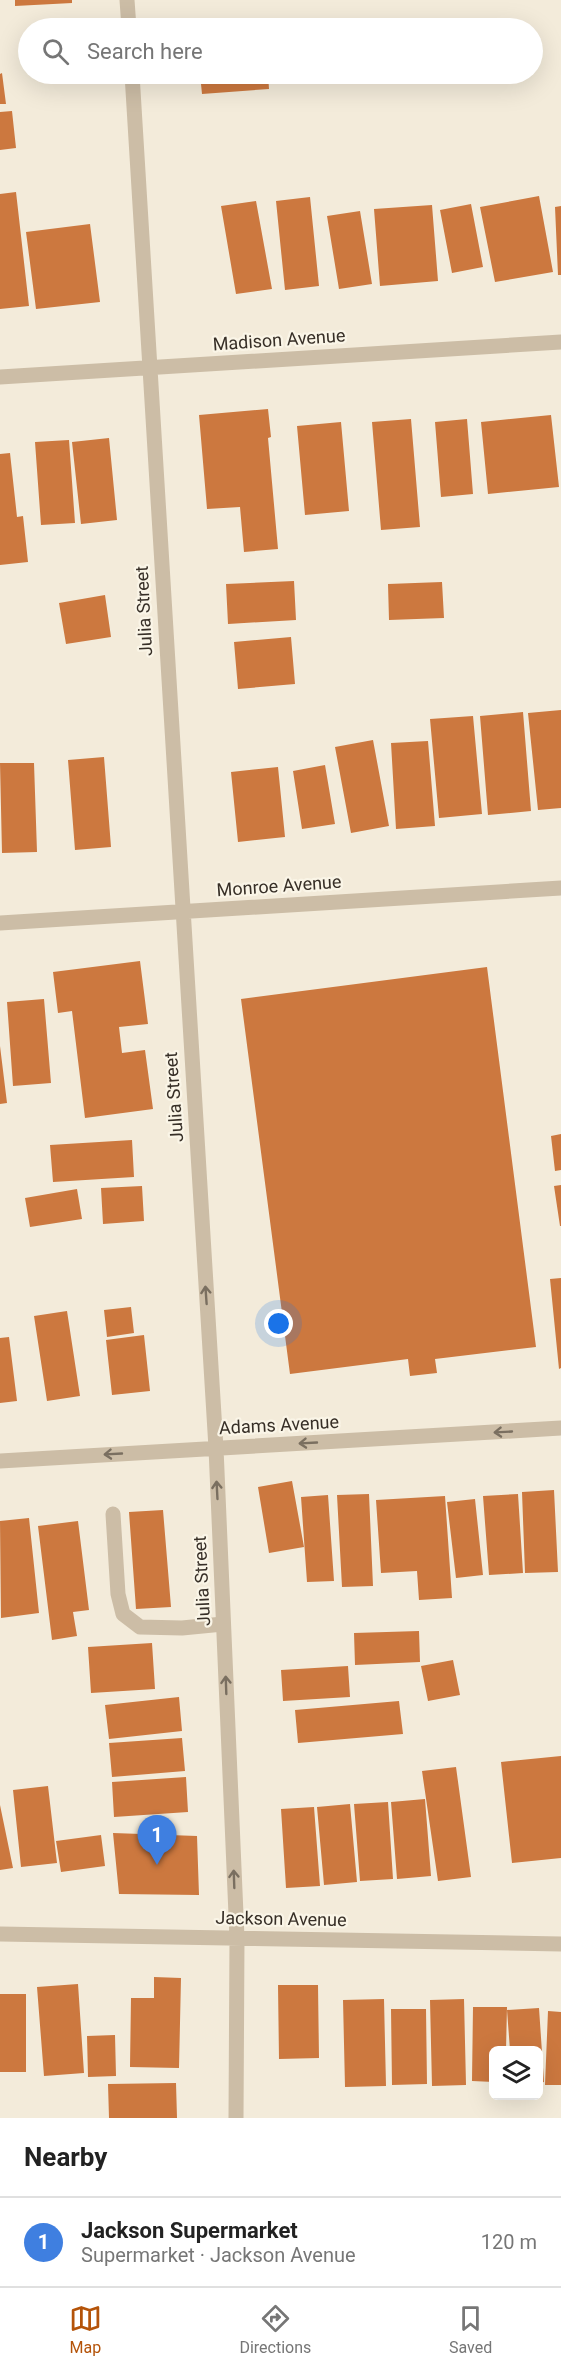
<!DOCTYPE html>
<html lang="en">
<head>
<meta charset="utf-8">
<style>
  :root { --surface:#fff; --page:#f2f2f2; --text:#222; --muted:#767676; --line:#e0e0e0; --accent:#b45309 }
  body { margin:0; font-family:Roboto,sans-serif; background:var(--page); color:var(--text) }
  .controls { position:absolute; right:18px; bottom:18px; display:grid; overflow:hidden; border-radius:9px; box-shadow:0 6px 24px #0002 }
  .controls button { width:54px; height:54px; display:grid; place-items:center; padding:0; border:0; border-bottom:2px solid var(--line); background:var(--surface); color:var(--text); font:30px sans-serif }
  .you { position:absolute; left:279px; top:1324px; width:21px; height:21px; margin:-15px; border:4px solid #fff; border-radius:50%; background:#1a73e8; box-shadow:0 0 0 9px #1a73e833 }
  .badge { display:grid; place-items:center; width:39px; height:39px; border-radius:50%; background:var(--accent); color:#fff; font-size:20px; font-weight:700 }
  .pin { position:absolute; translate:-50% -50px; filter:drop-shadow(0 2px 3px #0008) }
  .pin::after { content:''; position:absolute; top:32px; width:21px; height:18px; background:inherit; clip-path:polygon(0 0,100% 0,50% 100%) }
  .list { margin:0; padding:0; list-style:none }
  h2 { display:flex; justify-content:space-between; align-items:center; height:78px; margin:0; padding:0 24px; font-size:26px }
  h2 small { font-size:20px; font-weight:400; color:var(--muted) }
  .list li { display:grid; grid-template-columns:39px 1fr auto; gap:18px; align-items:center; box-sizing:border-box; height:90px; padding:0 24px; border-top:2px solid var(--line) }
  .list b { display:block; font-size:22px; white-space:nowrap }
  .list p { margin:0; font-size:20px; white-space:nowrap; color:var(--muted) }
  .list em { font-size:20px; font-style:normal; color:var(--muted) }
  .icon { flex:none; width:33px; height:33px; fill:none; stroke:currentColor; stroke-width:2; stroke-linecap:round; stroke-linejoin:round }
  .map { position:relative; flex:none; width:561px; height:2118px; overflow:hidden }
  .search { position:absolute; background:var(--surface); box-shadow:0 6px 24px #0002; left:18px; right:18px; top:18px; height:66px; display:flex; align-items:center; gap:15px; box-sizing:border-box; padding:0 21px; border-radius:33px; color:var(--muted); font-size:22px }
  .sheet { height:168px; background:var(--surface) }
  nav { display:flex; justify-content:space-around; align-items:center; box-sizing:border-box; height:84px; border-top:2px solid var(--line); background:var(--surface); font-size:16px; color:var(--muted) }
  nav a { display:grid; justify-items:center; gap:3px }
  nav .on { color:var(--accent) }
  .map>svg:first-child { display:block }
  .building { fill:#cc783f }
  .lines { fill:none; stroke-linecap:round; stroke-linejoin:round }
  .service { stroke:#ccbda6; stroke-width:15 }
  .minor { stroke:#ccbda6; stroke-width:15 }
  .oneway { stroke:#7a6f60 }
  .labels { text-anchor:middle; stroke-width:4.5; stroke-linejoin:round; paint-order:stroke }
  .street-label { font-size:18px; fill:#372f27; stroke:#faf5e7 }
</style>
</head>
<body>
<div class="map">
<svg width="561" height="2118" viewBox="0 0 561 2118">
  <rect width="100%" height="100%" fill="#f3ebda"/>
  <path class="building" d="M15 0H72V3L15 6Z
    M2 73 6 104H0V74Z
    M200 74H268L269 89 202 94Z
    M12 111 16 148 0 150V112Z
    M16 192 29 306 0 309V194Z
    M539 196 553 272 495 282 480 207Z
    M310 197 319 286 285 290 276 201Z
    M256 201 272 289 236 294 221 206Z
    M471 204 483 267 452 273 440 210Z
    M432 205 438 281 380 286 374 209Z
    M561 206V275H558L555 207Z
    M360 211 372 284 339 289 327 216Z
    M90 224 100 302 36 309 26 232Z
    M268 409 271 437 268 438 278 549 244 552 240 507 207 509 199 415Z
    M551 415 559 487 488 494 481 422Z
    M411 419 420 527 381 530 372 422Z
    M467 419 473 494 441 497 435 422Z
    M341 422 349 511 305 515 297 426Z
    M109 438 117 520 81 524 72 442Z
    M69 440 75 523 41 525 35 442Z
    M10 453 17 517 23 516 28 562 0 565V454Z
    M294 581 296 620 228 624 226 584Z
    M442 582 444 618 389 620 388 584Z
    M105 595 111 637 66 644 59 603Z
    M291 637 295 684 238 689 234 642Z
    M561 710V808L538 810 528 713Z
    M523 712 531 811 488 815 480 716Z
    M473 716 482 814 439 818 430 719Z
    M373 740 389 826 351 833 335 747Z
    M428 741 435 826 396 829 391 743Z
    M104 757 111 847 75 850 68 760Z
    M0 763H34L37 852 2 853Z
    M325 765 335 824 302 829 293 771Z
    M278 767 285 837 238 842 231 772Z
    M140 961 148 1024 119 1027 122 1053 145 1050 153 1109 85 1118 72 1011 58 1013 53 972Z
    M487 967 536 1347 435 1359 437 1373 410 1376 408 1359 290 1374 241 999Z
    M44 999 51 1083 13 1086 7 1002Z
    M0 1046 7 1103 0 1104Z
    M561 1134V1170L555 1171 551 1136Z
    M132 1140 134 1177 53 1182 50 1145Z
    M561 1185V1226H560L554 1186Z
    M142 1186 144 1221 103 1224 101 1188Z
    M77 1189 82 1219 30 1227 25 1198Z
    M561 1278V1368L559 1369 550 1279Z
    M131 1307 134 1333 107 1337 104 1310Z
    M67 1311 80 1396 47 1401 34 1316Z
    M144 1335 150 1391 112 1395 106 1340Z
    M9 1337 17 1401 0 1403V1338Z
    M292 1481 304 1547 269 1553 258 1487Z
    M554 1490 558 1572 525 1573 522 1492Z
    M369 1494 373 1586 342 1587 337 1495Z
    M518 1494 523 1573 489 1575 483 1496Z
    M328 1495 334 1581 307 1582 301 1497Z
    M445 1496 452 1598 419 1600 417 1571 381 1573 376 1500Z
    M475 1499 483 1575 456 1578 447 1502Z
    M163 1510 171 1607 136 1609 129 1512Z
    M29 1518 39 1613 1 1618 0 1521Z
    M78 1521 89 1610 73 1612 77 1636 52 1640 38 1526Z
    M419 1631 420 1662 355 1665 354 1633Z
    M152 1643 155 1689 91 1693 88 1647Z
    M453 1660 460 1695 428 1701 421 1666Z
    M348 1666 350 1697 283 1701 281 1670Z
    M179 1697 182 1731 109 1739 105 1705Z
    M399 1701 403 1734 298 1743 295 1710Z
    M182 1738 185 1771 112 1777 109 1743Z
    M561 1756V1858L512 1863 501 1762Z
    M456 1767 471 1877 438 1881 422 1771Z
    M186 1777 188 1812 114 1817 112 1782Z
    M48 1786 57 1863 21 1867 13 1790Z
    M425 1799 431 1876 397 1879 391 1802Z
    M388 1802 393 1879 360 1881 354 1804Z
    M350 1804 357 1882 324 1885 317 1807Z
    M0 1805 13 1868 0 1870Z
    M314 1807 320 1886 286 1888 281 1809Z
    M113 1833 197 1836 199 1895 119 1894Z
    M101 1835 105 1866 61 1872 56 1841Z
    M154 1977 181 1978 179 2068 130 2067 131 1998H154Z
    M78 1984 84 2073 44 2076 37 1987Z
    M278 1985H318L319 2058 279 2059Z
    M0 1994H26V2072H0Z
    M384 1999 386 2086 345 2087 343 2000Z
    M464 1999 466 2085 432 2086 430 2000Z
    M473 2007H507L506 2050H494V2082L472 2081Z
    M539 2008 544 2082 538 2083V2050H510L507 2010Z
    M391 2009H426L427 2084 392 2085Z
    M548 2011 561 2012V2085H545Z
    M115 2035 116 2076 88 2077 87 2036Z
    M176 2083 177 2118H109L108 2084Z"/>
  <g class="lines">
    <path class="service" d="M113 1514 118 1594 123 1614 140 1627 182 1628 223 1624"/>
    <path class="minor" d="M127 0 129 28
      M132 74 216 1448 237 1938 236 2118
      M0 377 561 342
      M0 923 561 888
      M0 1461 561 1428
      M0 1934 561 1944"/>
  </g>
  <defs><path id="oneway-shaft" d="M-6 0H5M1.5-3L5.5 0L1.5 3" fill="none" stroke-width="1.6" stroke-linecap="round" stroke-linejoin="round" transform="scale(1.5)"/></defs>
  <g class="oneway">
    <use href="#oneway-shaft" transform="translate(206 1295) rotate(-94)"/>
    <use href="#oneway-shaft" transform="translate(503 1432) rotate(177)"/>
    <use href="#oneway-shaft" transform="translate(308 1443) rotate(177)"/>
    <use href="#oneway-shaft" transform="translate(113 1454) rotate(177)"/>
    <use href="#oneway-shaft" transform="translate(217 1490) rotate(-93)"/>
    <use href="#oneway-shaft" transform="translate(226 1685) rotate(-92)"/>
    <use href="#oneway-shaft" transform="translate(234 1879) rotate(-92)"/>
  </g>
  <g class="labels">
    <g class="street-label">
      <text transform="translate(279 340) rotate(-4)" y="6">Madison Avenue</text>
      <text transform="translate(144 611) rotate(-93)" y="6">Julia Street</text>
      <text transform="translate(279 886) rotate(-4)" y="6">Monroe Avenue</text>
      <text transform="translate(174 1097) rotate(-94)" y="6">Julia Street</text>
      <text transform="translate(279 1425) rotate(-3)" y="6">Adams Avenue</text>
      <text transform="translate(202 1581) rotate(-93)" y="6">Julia Street</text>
      <text transform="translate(281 1919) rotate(1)" y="6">Jackson Avenue</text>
    </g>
  </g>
</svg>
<div class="controls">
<button><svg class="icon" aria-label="layers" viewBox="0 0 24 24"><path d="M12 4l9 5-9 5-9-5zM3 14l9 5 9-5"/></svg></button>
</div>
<div class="you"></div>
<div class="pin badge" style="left:157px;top:1865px;background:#3f7fe0">1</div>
<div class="search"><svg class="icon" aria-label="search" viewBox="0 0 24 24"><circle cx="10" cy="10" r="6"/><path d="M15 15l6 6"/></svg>Search here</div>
</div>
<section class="sheet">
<h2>Nearby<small></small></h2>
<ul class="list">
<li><span class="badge" style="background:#3f7fe0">1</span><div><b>Jackson Supermarket</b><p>Supermarket · Jackson Avenue</p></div><em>120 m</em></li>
</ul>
</section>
<nav>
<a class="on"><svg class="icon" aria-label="map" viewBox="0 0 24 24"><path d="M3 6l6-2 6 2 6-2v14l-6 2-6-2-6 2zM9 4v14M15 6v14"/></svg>Map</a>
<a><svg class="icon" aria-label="directions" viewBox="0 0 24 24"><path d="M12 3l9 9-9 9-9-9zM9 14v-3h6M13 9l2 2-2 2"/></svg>Directions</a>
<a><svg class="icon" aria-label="saved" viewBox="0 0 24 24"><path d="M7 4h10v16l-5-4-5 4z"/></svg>Saved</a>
</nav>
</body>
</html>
